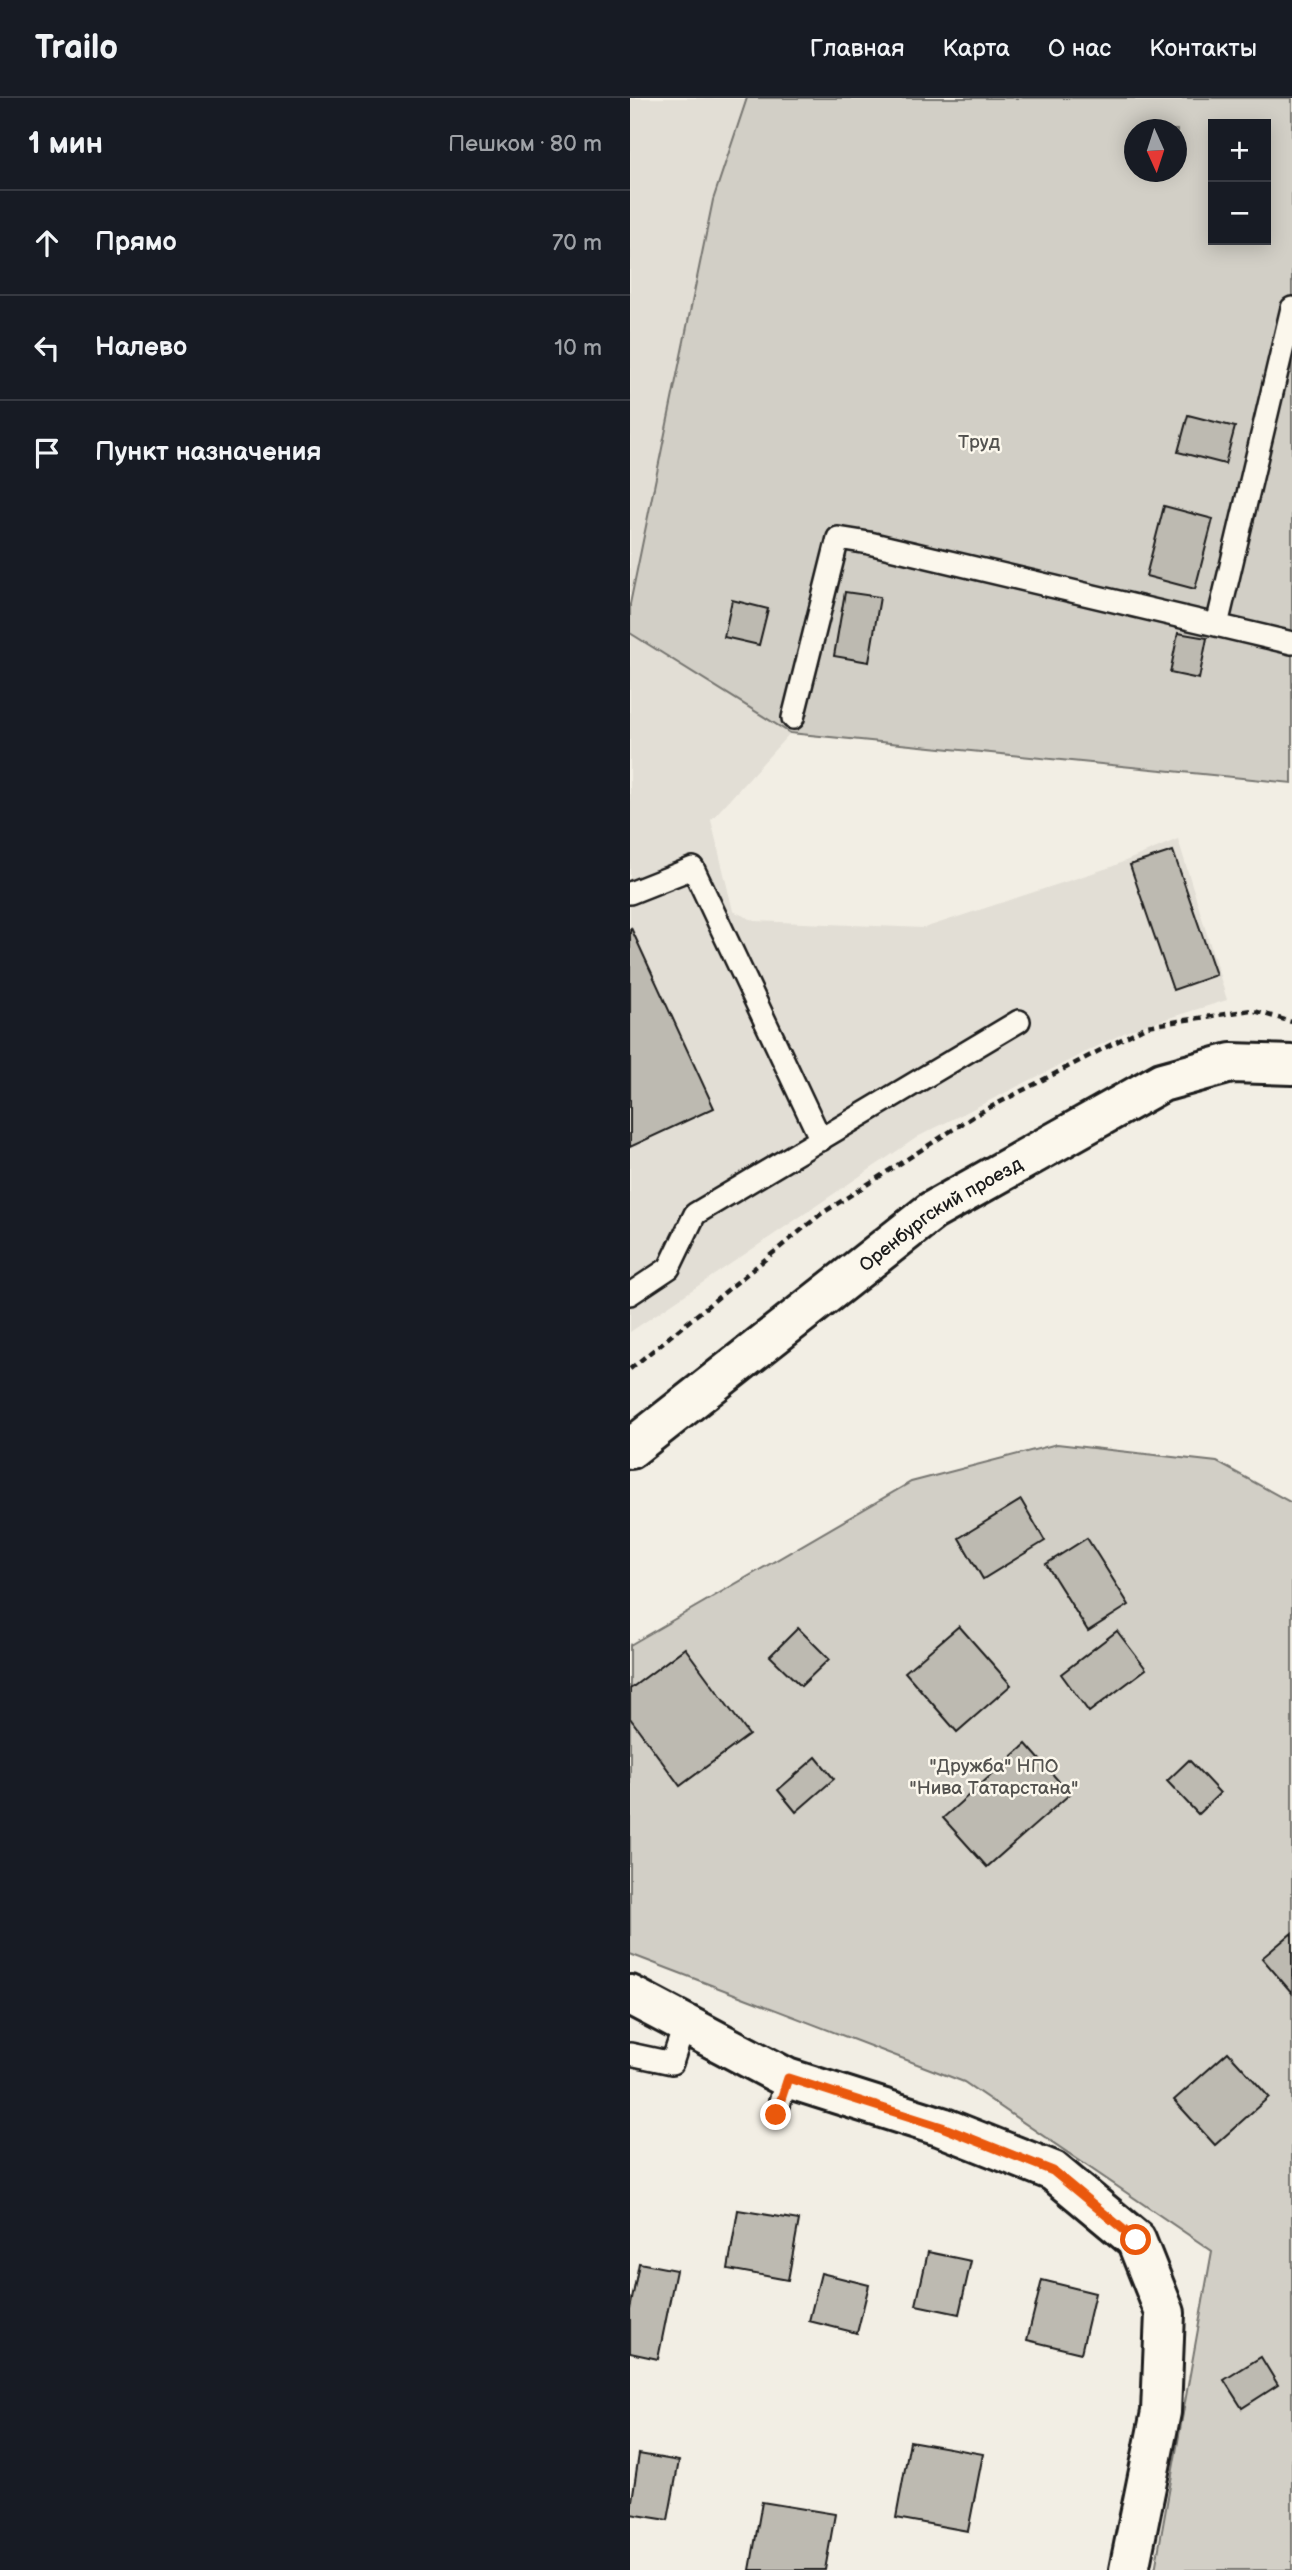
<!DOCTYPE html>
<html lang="ru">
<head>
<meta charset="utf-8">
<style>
  :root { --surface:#171b24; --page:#242831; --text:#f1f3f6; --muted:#9ea1a6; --line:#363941 }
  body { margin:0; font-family:"Balsamiq Sans",sans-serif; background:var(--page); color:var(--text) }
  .controls { position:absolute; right:21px; top:21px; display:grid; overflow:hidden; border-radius:0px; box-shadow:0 4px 18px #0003 }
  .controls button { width:63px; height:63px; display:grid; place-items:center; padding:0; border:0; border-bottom:2px solid var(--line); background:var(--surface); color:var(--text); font:35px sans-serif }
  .compass { position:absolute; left:494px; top:21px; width:63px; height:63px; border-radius:50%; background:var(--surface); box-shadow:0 4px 18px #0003; rotate:177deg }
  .stop { position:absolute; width:21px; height:21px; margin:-16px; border:5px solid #ea580c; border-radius:50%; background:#fff }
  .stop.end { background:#ea580c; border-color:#fff; box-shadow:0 2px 7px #0008 }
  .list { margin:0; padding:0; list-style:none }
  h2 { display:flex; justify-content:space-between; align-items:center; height:91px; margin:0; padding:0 28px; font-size:30px }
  h2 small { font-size:23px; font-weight:400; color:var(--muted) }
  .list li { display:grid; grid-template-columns:46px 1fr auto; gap:21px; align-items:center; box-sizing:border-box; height:105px; padding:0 28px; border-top:2px solid var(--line) }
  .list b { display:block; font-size:26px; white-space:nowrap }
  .list em { font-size:23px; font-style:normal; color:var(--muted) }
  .icon { flex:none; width:38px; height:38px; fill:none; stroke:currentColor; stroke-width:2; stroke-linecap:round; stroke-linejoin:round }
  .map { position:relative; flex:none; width:662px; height:2472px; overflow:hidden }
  header { display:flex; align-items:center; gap:42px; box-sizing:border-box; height:98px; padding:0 35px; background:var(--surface); border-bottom:2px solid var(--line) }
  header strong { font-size:33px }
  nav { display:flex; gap:38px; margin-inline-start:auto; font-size:24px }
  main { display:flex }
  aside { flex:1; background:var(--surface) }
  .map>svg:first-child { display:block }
  .built { fill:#e2ded5 }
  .green { fill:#d2cfc6; stroke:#777671; stroke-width:2; fill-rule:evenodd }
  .building { fill:#bdbab1; stroke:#1c1c1c; stroke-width:2 }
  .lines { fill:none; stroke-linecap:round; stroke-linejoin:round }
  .service-casing { stroke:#1c1c1c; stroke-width:26 }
  .minor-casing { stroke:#1c1c1c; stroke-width:44 }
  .secondary-casing { stroke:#1c1c1c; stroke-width:44 }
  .path { stroke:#1c1c1c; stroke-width:4.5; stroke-dasharray:7 5; stroke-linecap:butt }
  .service { stroke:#fbf7ec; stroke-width:21 }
  .minor { stroke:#fbf7ec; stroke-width:38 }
  .secondary { stroke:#fbf7ec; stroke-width:38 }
  .route { stroke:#ea580c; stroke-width:9 }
  .labels { text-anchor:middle; stroke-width:5; stroke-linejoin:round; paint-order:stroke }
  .park-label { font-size:19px; fill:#53524f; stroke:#fbf7ec }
  .street-label { font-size:19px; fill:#1c1c1c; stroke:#fbf7ec }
</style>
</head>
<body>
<header>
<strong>Trailo</strong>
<nav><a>Главная</a><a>Карта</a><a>О нас</a><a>Контакты</a></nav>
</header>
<main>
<aside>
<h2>1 мин<small>Пешком · 80 m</small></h2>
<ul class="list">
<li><svg class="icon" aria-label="ahead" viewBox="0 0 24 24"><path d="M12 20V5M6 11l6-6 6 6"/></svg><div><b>Прямо</b></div><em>70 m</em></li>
<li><svg class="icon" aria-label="left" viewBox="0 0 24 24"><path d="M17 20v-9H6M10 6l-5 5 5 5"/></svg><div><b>Налево</b></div><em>10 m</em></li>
<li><svg class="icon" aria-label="arrive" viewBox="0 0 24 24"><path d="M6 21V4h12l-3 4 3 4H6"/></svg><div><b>Пункт назначения</b></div></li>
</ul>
</aside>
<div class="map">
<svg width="662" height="2472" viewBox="0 0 662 2472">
  <rect width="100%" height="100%" fill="#f2eee4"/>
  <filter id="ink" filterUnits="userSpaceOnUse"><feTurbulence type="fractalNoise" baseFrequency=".0143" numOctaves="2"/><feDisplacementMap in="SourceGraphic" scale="14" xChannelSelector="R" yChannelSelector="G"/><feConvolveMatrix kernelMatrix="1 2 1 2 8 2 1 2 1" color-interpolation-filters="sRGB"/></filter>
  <g filter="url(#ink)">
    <path class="built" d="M0 0H117L83 102 0 506Z
      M0 535 160 635 81 722 103 813 125 823 294 830 481 769 548 741 597 902 500 932 289 1038 0 1234Z"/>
    <path class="green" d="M117 0H662V685L160 635 0 535V506L83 102ZM583 26H636V142H583ZM505 32H547V74H505Z
      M427 1346 587 1364 662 1405V2472H525L582 2153 334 1984 0 1856V1547L281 1384Z"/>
    <path class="building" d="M558 317 605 329 595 366 548 354Z
      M534 408 583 421 565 491 516 478Z
      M215 494 250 499 239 564 204 558Z
      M102 502 138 511 129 547 94 539Z
      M548 535 577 540 569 581 540 575Z
      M543 753 586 877 543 892 500 767Z
      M1 830 84 1010 0 1049V831Z
      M391 1402 415 1443 353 1481 329 1440Z
      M457 1440 499 1507 458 1533 416 1466Z
      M329 1528 381 1587 327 1634 275 1574Z
      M168 1530 199 1561 171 1588 140 1558Z
      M487 1533 516 1571 459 1614 431 1576Z
      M55 1550 119 1637 50 1688 0 1620V1591Z
      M396 1646 440 1696 357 1769 313 1720Z
      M186 1659 204 1681 166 1714 148 1692Z
      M559 1662 590 1695 568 1716 537 1683Z
      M662 1835V1895L632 1860Z
      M598 1954 639 1999 585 2047 544 2002Z
      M108 2112 169 2122 158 2182 98 2171Z
      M298 2154 341 2163 329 2216 286 2207Z
      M9 2165 46 2172 28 2261 0 2255V2212Z
      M191 2175 239 2187 227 2235 179 2223Z
      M412 2182 465 2195 451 2255 397 2242Z
      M631 2259 648 2287 612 2310 594 2282Z
      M280 2343 353 2356 338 2433 266 2420Z
      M9 2356 49 2363 38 2422 0 2416Z
      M132 2404 205 2416 195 2472H120Z"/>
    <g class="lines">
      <g class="service-casing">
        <path id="service" d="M587 527 662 210
          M163 620 208 440 239 445 662 545
          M0 795 63 770 191 1042
          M0 1196 39 1170 65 1116 389 923
          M0 1956 42 1965 54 1928
          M146 2017 157 1980"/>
      </g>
      <g class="minor-casing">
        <path id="minor" d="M0 1897 157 1980 312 2029 423 2073 506 2142 535 2215 531 2314 499 2472"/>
      </g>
      <g class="secondary-casing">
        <g id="secondary">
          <path id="s1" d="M0 1351 302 1113 532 984 601 965 662 967"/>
        </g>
      </g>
      <path class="path" d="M0 1271 191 1116 349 1015 517 928 621 912 662 924"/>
      <use href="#service" class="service"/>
      <use href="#minor" class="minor"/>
      <use href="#secondary" class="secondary"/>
    </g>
  </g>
  <g class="lines" filter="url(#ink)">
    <path class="route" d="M146 2017 158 1980 312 2029 423 2073 506 2142"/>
  </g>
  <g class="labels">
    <g class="park-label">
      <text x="349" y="350">Труд</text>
      <text x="364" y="1674">"Дружба" НПО<tspan x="364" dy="22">"Нива Татарстана"</tspan></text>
    </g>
    <g class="street-label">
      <text dy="7" stroke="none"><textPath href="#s1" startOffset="390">Оренбургский проезд</textPath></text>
    </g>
  </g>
</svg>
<div class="controls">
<button>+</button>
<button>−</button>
</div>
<svg class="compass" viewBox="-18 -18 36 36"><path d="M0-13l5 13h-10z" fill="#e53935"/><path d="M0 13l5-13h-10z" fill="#9ea1a6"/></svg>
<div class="stop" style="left:506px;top:2142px"></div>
<div class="stop end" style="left:146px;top:2017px"></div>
</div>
</main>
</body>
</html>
